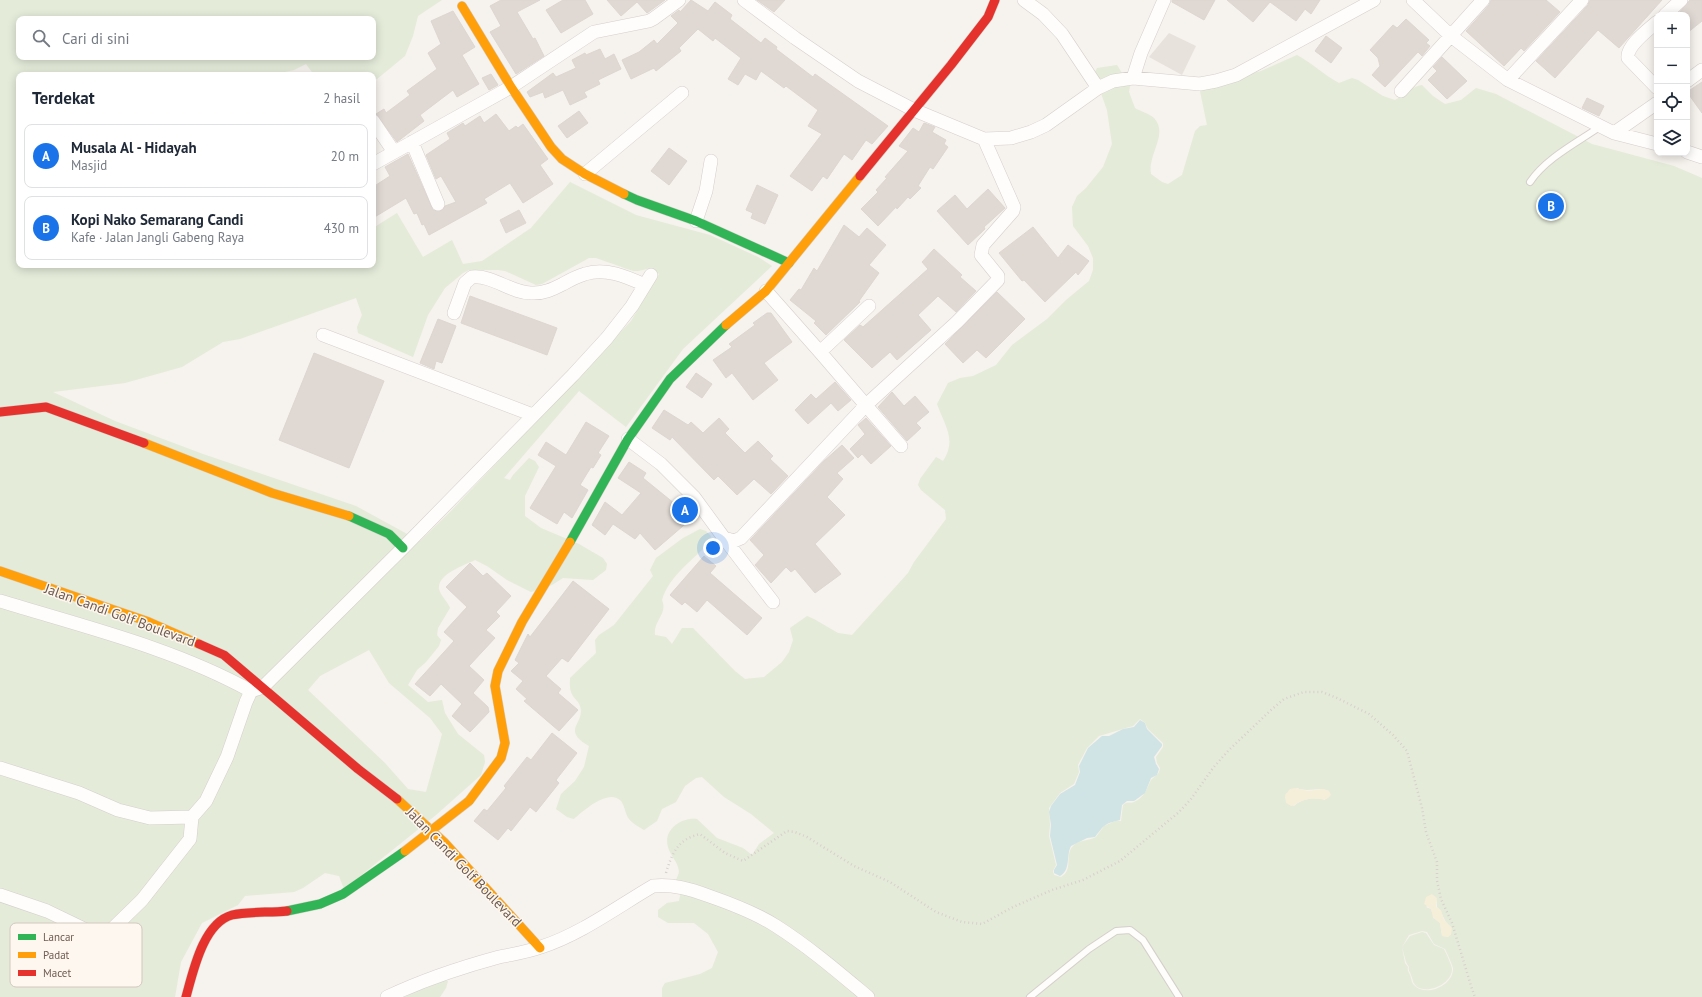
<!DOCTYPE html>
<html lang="id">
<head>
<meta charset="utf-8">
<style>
  :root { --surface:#fff; --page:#f6f6f7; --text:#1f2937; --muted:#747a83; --line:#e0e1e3; --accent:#1a73e8 }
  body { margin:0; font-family:"PT Sans",sans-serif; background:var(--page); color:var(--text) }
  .controls { position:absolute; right:12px; top:12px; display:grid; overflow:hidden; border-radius:8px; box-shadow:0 2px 10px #0003 }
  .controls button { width:36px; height:36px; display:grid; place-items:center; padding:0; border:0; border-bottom:1px solid var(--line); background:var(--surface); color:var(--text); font:20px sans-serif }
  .you { position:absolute; left:713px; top:548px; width:14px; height:14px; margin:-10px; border:3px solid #fff; border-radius:50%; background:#1a73e8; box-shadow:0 0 0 6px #1a73e833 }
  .badge { display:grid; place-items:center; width:26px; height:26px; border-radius:50%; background:var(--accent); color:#fff; font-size:13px; font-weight:700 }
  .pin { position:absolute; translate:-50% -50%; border:2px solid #fff; box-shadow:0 1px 4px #0006 }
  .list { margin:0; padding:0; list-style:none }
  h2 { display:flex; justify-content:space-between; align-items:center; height:52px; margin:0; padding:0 16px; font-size:17px }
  h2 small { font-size:13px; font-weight:400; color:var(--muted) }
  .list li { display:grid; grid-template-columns:26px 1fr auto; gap:12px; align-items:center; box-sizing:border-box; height:64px; margin:0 8px 8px; padding:0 8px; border:1px solid var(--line); border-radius:8px }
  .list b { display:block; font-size:15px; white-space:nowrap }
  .list p { margin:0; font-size:13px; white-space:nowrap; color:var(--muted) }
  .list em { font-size:13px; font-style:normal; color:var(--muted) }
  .icon { flex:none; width:22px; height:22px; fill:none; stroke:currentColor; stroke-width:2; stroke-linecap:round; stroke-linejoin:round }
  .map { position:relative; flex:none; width:1702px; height:997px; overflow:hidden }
  .search { position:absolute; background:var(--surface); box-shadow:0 2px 10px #0003; left:16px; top:16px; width:360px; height:44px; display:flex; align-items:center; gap:10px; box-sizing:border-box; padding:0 14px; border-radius:8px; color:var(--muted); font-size:15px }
  .panel { position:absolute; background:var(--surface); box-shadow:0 2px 10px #0003; left:16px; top:72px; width:360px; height:196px; border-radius:8px }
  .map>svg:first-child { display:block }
  .industrial { fill:#e8e2dd }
  .green { fill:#e4ebd9; fill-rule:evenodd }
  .sand { fill:#f5eed9 }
  .water { fill:#d0e3e5 }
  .building { fill:#dfd8d3; stroke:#ded6d0 }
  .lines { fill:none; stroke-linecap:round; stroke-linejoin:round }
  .lane-casing { stroke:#d5cfcb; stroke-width:8 }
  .street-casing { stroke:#d5cfcb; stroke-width:14 }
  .fast-casing { stroke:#d5cfc9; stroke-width:10 }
  .slow-casing { stroke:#d5cfc9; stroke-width:10 }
  .jam-casing { stroke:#d5cfc9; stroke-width:10 }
  .path { stroke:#d7d0cc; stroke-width:2.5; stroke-dasharray:1 3; stroke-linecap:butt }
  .lane { stroke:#fefdfc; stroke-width:6 }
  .street { stroke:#fefdfc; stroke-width:13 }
  .fast { stroke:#30b455; stroke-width:9 }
  .slow { stroke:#ff9f0a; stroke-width:9 }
  .jam { stroke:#e5322d; stroke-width:9 }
  .slow-bridge-casing { stroke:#d5cfc9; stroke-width:10; stroke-linecap:butt }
  .slow-bridge { stroke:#ff9f0a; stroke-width:9 }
  .labels { text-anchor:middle; stroke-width:3; stroke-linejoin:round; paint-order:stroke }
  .street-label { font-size:14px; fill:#705b50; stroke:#fdf7ef }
  .key { fill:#fdf7ef; stroke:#d3c8bf; stroke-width:1 }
  .key-label { font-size:11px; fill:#705b50 }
</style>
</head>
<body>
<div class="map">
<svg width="1702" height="997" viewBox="0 0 1702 997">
  <rect width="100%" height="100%" fill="#f6f2ed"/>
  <path class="industrial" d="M1169 33 1196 46 1182 75 1149 57Z"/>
  <path class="green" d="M0 0H442L418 16 413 36 405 56 377 79 373 78V75H314L306 64 294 70 272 75H19V265H308L309 267 312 265H373V228L397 213 423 257 452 240 463 264 482 261 531 228 570 182 636 215 710 235 758 257 772 266 683 349 626 427 579 391 504 478 510 480 513 475 529 458 535 461 539 467 525 496V516L541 528 579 544 603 558 607 564 606 570 593 580 563 578 552 585 531 592 507 580 487 566 475 560C465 565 437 574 439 589 440 595 448 602 450 608L438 628 437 635 441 640 439 646 426 662 417 670 408 685 428 702 442 700 445 713 458 734 484 755 485 762 481 775 436 815 344 889 339 876 325 873 303 888 294 892 245 896 238 905 202 923 181 962 175 997H0ZM19 19H373V57H19ZM589 258H596C603 260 631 271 635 271 647 271 647 265 659 274L631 321 450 512 420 541 356 506 203 454 115 421 53 392 125 383 182 367 223 342 240 339 356 298 362 315 357 327 358 333 413 357 428 315 445 288 463 273 469 270H498L505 271 536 285 542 284ZM369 650 389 683 430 718 442 734 426 792 408 789 385 763 308 690 320 676Z
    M1297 55C1312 63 1324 75 1339 83L1352 78 1358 80 1383 96 1395 100C1404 95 1413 86 1422 85L1433 96 1445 104 1461 100 1476 88 1496 94 1592 144 1674 166 1702 178V997H662V988L665 983 700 974 712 968 718 952 708 934 694 923H668L658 917V910L667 903 679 901 682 886 676 880C677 877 679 874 679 871 678 862 670 855 668 847 663 830 681 817 697 819L717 838 743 848 752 855 759 844 774 833 751 814 724 797 702 777 696 778 685 786 676 802 662 809 657 821 644 830C639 827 632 823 629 819 625 814 625 806 621 801 609 788 583 811 574 819L567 817 556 809 561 794 575 781 584 767 589 746C560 729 586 724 580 706 579 702 575 699 573 696 569 690 570 684 570 678L596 653 595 640 599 635 614 625 653 576 650 570 656 558 683 538 700 529 706 531 711 536 710 542C693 560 669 576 662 600 668 615 653 620 655 635L666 637 672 644 682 628H693L735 671 745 679 764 677 782 662 789 652 793 640 790 628 807 616 814 619 838 633 852 635 908 573 914 562 946 519 945 510 921 490 918 485 920 479 936 457 943 461C957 440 945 426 937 404L948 383 960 378 973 376 996 365 1012 345 1047 319 1066 300 1089 281 1093 270V258L1088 246 1073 226 1072 207 1077 196 1086 188 1103 167 1112 144 1107 110 1094 74 1097 68 1117 65 1130 86 1129 92 1135 108C1140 111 1150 114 1154 118 1169 134 1147 155 1151 174L1162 182 1168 184 1182 175 1195 131 1200 126 1207 125 1200 91 1201 87 1261 71ZM1140 719 1145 723 1148 729 1163 743V747L1156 757 1157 763 1160 768C1159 776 1155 775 1151 780 1147 788 1144 798 1134 802 1129 804 1127 801 1123 805L1121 821H1115L1104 826 1096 837C1089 841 1078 840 1073 846 1064 855 1074 870 1061 877L1054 875 1053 871 1056 865 1049 836 1050 825 1049 808 1060 793 1074 784 1079 772 1078 765 1087 748 1099 736 1133 726ZM1297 788C1310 793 1317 786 1329 791L1325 800C1316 796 1301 799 1294 806L1286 800 1285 797ZM1437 900V907C1444 912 1442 921 1451 927L1448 937 1442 936 1440 923 1434 918 1431 909 1426 907ZM1422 931 1427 932 1434 944 1445 949C1446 951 1453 966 1453 968 1454 985 1427 997 1415 986 1411 983 1412 980 1410 975 1409 972 1407 971 1408 967L1405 963 1402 947 1409 935Z
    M1422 932 1426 933 1434 945 1444 949C1446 953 1452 966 1452 969 1452 984 1427 995 1416 986 1412 982 1413 979 1411 975 1410 971 1408 971 1409 967L1406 962 1402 947 1410 936Z
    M442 981H448L446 988 440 997H405C417 989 428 985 442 981Z"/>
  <path class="sand" d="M1295 788 1308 791 1323 789 1329 791 1331 795 1327 799C1319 800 1311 797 1302 801 1297 802 1295 806 1291 806L1286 803 1285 795 1290 789Z
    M1432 894 1437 898 1436 907 1441 910 1444 920 1452 928 1451 935 1448 937 1442 936 1440 923 1433 918 1431 909 1424 904 1426 897Z"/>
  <path class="water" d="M1140 720 1145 723 1147 729 1162 744V746L1154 757 1156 764 1159 769 1157 775 1151 778 1145 793 1134 801H1127L1122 805 1120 820C1104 824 1105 824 1095 837L1087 838 1071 846C1066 855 1071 870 1060 876L1054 873V870L1057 865 1050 836 1051 825 1049 812 1051 806 1060 794 1075 785 1080 772 1079 766 1088 748 1102 736H1109L1123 729 1134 727Z"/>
  <path class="building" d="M501 0H540L517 12 533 39 535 38 544 56 516 74 490 32 501 26 490 6Z
    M563 0H585L593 14 561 33 546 10Z
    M607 0H665L647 13 637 2 621 16Z
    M691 0 708 11 715 2 732 15 730 19 761 43 765 38 777 47 776 49 813 77 815 74 888 126 872 144 866 140 852 160 844 154 827 179 823 176 812 191 790 176 822 134 808 126 818 110 786 86 784 88 761 71 756 80 745 74 738 85 728 79 741 58 715 38 713 41 698 29 679 48 681 51 656 71 654 68 631 79 622 60 639 52 654 40 657 44 678 23 671 16 679 10 680 12Z
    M757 0H785L774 12Z
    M1172 0H1215L1204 20 1172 2Z
    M1227 0H1320L1311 14 1305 9 1296 21 1270 2 1253 22Z
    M1491 0H1546L1560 12 1524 51 1521 48 1504 66 1466 31 1489 5Z
    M1590 0H1662L1619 48 1598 30 1555 78 1536 61 1588 5Z
    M1690 0H1702V21L1687 33V15H1677Z
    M453 11 475 47 462 55 479 84 457 97 453 90 420 115 424 121 397 142 376 114 384 109 386 113 410 95 407 91 437 69 428 53 441 44 431 21Z
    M1406 19 1429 40 1426 43 1430 46 1422 56 1418 52 1385 87 1372 75 1380 66 1378 58 1370 50 1393 25 1397 28Z
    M1326 36 1342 48 1331 63 1315 51Z
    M600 49 605 59 614 54 621 69 598 80 600 84 584 92 587 97 570 105 563 90 545 98 543 92 530 97 527 92 553 73 556 77 576 68 572 60 585 53 586 55Z
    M1442 57 1467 81 1447 99 1428 80 1437 71 1433 67Z
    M491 74 498 85 489 90 482 78Z
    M1702 82V113L1687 92Z
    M1587 98 1604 106 1599 116 1582 108Z
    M579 111 588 123 567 138 558 126Z
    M496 114 509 131 516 126 518 128 523 124 548 159 540 165 553 184 523 203 510 183 484 199 487 203 429 235 424 224 422 225 417 213 414 214 406 198 373 218V187L390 176 385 167 408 154 433 210 441 211 445 206 456 202 441 176 436 179 426 155 450 139 447 133 463 123 465 126 480 116 484 123Z
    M924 123 935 127 932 132 946 140 944 144 948 147 933 169 930 167 918 186 921 188 910 199 908 197 897 209 896 207 878 226 861 209 878 192 876 190 887 178 885 177 908 151 899 146 913 128 919 132Z
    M669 148 687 161 669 185 651 171Z
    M757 185 778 195 765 224 751 218 753 213 746 210Z
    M988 189 1005 208 984 227 985 229 968 245 937 211 955 195 967 209Z
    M519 210 526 223 506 233 500 220Z
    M844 225 859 237 867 228 886 245 869 265 879 273 859 301 860 302 826 335 814 323 816 321 790 300 799 289 801 290 814 268 817 271Z
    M1033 227 1058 258 1068 245 1089 261 1078 275 1076 272 1045 302 1024 280 1022 281 999 253Z
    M934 249 962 275 960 277 976 291 956 312 938 296 918 315 931 330 897 360 890 352 872 368 844 340 860 325 863 327 928 269 922 262Z
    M997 292 1025 319 986 358 977 350 963 363 945 344Z
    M470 296 557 328 547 355 461 323Z
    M767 313H771L792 342 764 363 778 380 753 400 732 373 726 378 713 360 732 347 729 344 755 325 753 323Z
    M438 319 456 326 442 363 436 361 434 369 420 363Z
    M314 353 384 381 349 468 279 440Z
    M696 373 712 384 702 398 686 387Z
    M835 382 851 400 838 411 831 403 808 424 795 410 811 394 816 399Z
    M892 392 904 406 915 396 929 412 916 423 921 428 907 441 878 407Z
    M664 410 688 425 691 422 703 433 719 418 729 429 725 433 745 453 758 441 773 456 770 459 788 476 771 494 754 479 737 495 718 476 714 480 672 437 670 440 652 428Z
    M866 418 891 446 871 464 862 454 858 458 850 449 865 434 858 425Z
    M586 422 609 436 598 453 601 455 593 468 591 467 580 485 588 490 572 518 564 512 557 524 530 508 556 466 538 455 546 442 566 455Z
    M842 445 854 458 837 473 843 479 827 497 845 515 815 544 841 574 815 593 795 569 791 572 786 567 771 583 755 565 764 555 750 540 824 461Z
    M629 462 646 473 643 478 675 504 683 498 697 514 655 550 640 533 635 539 613 524 605 535 592 525 605 502 622 515 641 493 618 478Z
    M704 556 716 566 710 573 762 618 747 635 707 600 697 612 685 602 682 605 670 595Z
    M470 563 483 576 487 573 511 596 496 612 500 616 486 630 495 638 469 666 484 680 473 693 488 707 489 712 470 732 452 716 462 704 441 684 430 696 415 684 454 641 444 632 467 607 446 587Z
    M573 581 609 609 568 662 562 658 546 676 561 689 558 693 578 710 559 731 524 701 527 699 516 689 523 681 511 671 519 663 515 660 528 634 530 637Z
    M552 733 577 753 556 780 559 783 536 812 530 807 511 831 508 828 498 840 474 821 484 809 487 811 506 788 504 786 527 757 531 760Z"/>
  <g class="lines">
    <g class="lane-casing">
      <path id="lane" d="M1530 182C1546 158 1578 142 1601 126
        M1030 997 1089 949 1116 931 1130 930 1143 940 1179 997"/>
    </g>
    <g class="street-casing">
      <path id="street" d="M744 0 795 38 858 81 914 110 984 139 1011 138 1031 132 1046 125 1098 88 1113 81 1133 78 1200 84 1216 81 1236 75 1374 0
        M1024 0 1043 14 1062 34 1098 88
        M1413 0 1451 36 1508 80 1614 133 1657 144
        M1665 15 1681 0
        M1657 22C1648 30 1626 46 1628 58L1657 88
        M1133 78 1141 53 1164 0
        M1508 80 1582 0
        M1687 81 1702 70
        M1401 91 1483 0
        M373 121 394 152
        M1614 133 1657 103
        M412 142 438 204
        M1687 152 1702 157
        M373 164 511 87 594 32 649 21 653 19 679 0
        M585 174 682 93
        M696 221 706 191 711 161
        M766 291 820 352 901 446
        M454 313 465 283 472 277C493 275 511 293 531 293 543 294 553 289 563 284 570 280 578 276 585 274 605 267 627 277 645 285
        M323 335 533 415
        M820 352 869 306
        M628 439 661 464 694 497 724 538 734 541 741 538 866 405 957 322 998 280V276L981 255 983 245 1013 211 1014 207 984 139
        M724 538 773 602
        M0 601C85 627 173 648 251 691
        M0 768 79 793 118 810 150 818 192 817 206 801 227 757 246 702 251 691 263 687 403 548 573 375 607 338 632 306 651 275
        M0 895 47 911 103 938 142 900 190 839 192 817
        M387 997C423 980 462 967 499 957 513 954 528 952 541 947 581 934 617 907 653 886 673 884 690 889 709 896 732 904 756 913 776 926 809 947 838 972 868 997"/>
    </g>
    <g class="fast-casing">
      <path id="fast" d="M624 194 637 200 696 221 789 263
        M349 516 389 534 403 548
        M570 542 628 439 670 379 726 325
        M287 911 320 904 343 894 405 851"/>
    </g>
    <g class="slow-casing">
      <path id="slow" d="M462 6 511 87 551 147 562 159 585 174 624 194
        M726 325 766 291 860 176
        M144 443 272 493 349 516
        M0 571 149 622 199 644
        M397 799 445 843 540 948
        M469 801 501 758 505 743 495 686 498 671 522 622 570 542"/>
    </g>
    <g class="jam-casing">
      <path id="jam" d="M860 176 951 65 988 17 995 0
        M0 412 46 407 144 443
        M199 644 224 655 358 769 397 799
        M186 997C193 972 203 923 232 915 247 911 271 913 287 911"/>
    </g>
    <path class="path" d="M666 873C672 853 678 839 700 834L725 853 743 861 787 831 795 832 807 837 854 866 890 882 936 912 962 922 982 924 1013 907 1052 890 1083 880 1120 861 1179 812 1191 799 1213 768 1228 751 1271 710 1284 699 1304 692H1322L1337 698 1369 714 1393 735 1407 751 1422 808 1426 832 1437 862V881L1441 899 1452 923 1472 989 1475 997"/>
    <use href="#lane" class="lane"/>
    <use href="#street" class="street"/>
    <use href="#fast" class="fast"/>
    <use href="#slow" class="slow"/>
    <use href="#jam" class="jam"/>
    <g class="slow-bridge-casing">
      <path id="slow-bridge" d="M405 851 469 801"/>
    </g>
    <use href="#slow-bridge" class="slow-bridge"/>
  </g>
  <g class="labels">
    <g class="street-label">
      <text transform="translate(120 615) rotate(20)" y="5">Jalan Candi Golf Boulevard</text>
      <text transform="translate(464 867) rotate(46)" y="5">Jalan Candi Golf Boulevard</text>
    </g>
  </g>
  <rect x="10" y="923" width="132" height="64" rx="6" class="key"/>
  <rect x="18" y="934" width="18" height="6" fill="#30b455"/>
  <rect x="18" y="952" width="18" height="6" fill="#ff9f0a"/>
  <rect x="18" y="970" width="18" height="6" fill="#e5322d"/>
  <g class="key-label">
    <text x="43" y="941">Lancar</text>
    <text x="43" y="959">Padat</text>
    <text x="43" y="977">Macet</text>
  </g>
</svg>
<div class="controls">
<button>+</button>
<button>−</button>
<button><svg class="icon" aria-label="locate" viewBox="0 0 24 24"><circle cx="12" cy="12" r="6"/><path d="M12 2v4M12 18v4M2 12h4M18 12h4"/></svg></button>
<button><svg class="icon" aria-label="layers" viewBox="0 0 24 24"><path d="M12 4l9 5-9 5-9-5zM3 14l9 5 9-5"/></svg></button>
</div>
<div class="you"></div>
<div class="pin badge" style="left:685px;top:510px">A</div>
<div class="pin badge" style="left:1551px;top:206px">B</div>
<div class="search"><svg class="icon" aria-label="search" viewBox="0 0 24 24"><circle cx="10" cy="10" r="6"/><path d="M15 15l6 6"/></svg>Cari di sini</div>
<section class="panel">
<h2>Terdekat<small>2 hasil</small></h2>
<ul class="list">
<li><span class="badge">A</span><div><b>Musala Al - Hidayah</b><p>Masjid</p></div><em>20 m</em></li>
<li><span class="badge">B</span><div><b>Kopi Nako Semarang Candi</b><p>Kafe · Jalan Jangli Gabeng Raya</p></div><em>430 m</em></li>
</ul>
</section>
</div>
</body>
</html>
